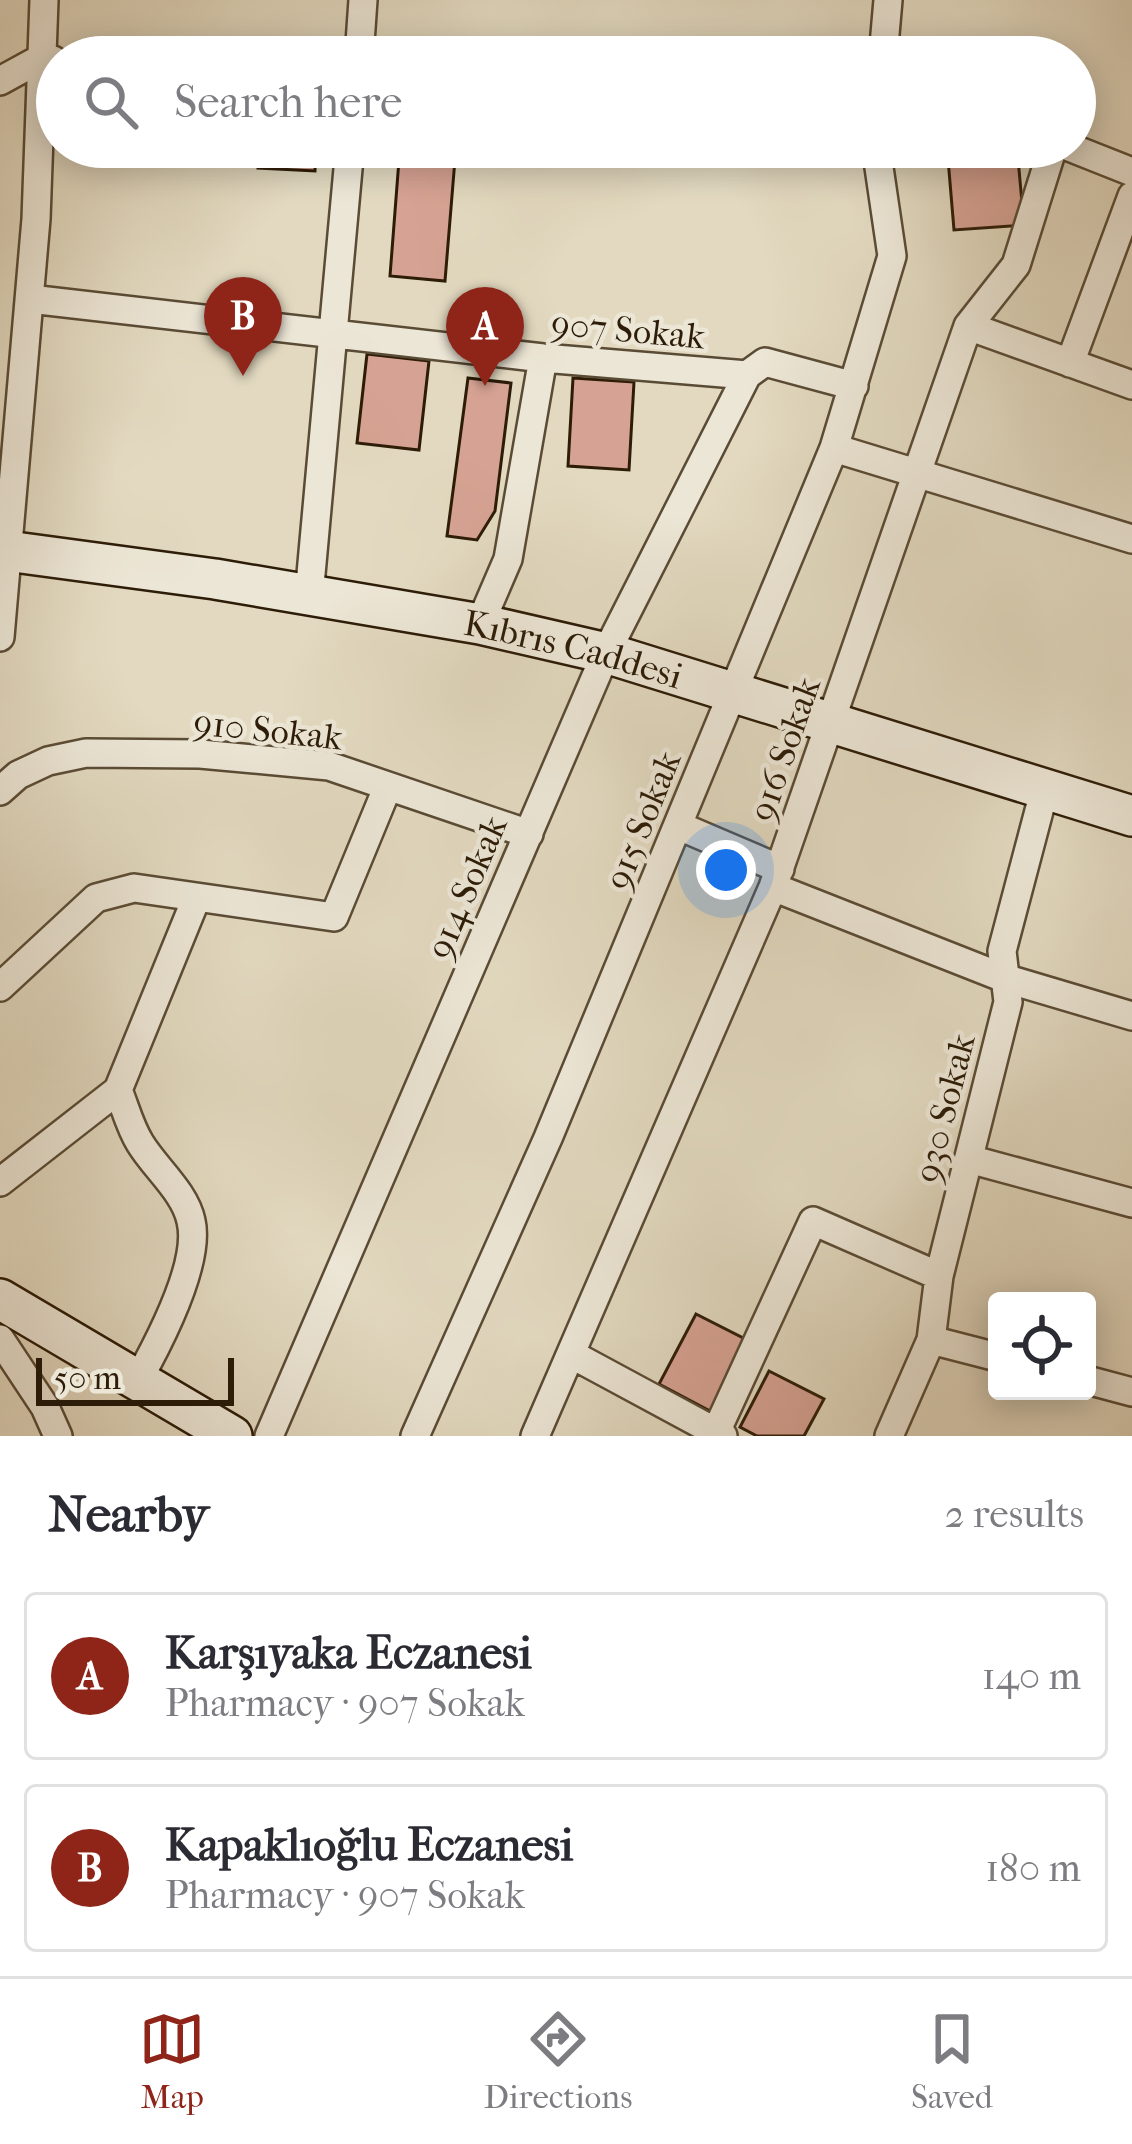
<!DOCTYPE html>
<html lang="en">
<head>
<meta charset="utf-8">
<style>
  :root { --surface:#fff; --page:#f2f2f3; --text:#2b2b33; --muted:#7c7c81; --line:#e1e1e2; --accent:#8f2418 }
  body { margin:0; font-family:"IM FELL French Canon",serif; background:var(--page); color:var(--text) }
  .controls { position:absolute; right:36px; bottom:36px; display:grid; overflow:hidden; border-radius:12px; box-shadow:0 6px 30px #0003 }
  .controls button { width:108px; height:108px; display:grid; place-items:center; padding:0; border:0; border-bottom:3px solid var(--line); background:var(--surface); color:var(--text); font:60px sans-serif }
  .scale { position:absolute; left:36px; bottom:30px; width:198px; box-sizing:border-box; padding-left:12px; border:6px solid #2d1c07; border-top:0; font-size:33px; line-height:42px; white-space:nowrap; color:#2d1c07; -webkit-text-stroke:9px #ece6d6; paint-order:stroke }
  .you { position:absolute; left:726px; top:870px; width:42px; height:42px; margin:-30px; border:9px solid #fff; border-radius:50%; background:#1a73e8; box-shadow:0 0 0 18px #1a73e833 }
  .badge { display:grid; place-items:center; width:78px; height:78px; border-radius:50%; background:var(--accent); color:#fff; font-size:39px; font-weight:700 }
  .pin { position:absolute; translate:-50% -99px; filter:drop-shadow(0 3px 6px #0008) }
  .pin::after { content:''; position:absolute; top:63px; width:42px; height:36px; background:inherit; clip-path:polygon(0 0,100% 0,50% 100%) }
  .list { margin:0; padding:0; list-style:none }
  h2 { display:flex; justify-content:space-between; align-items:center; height:156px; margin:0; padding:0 48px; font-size:51px }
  h2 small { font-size:39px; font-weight:400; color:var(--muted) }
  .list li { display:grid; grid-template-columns:78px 1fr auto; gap:36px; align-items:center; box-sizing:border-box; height:168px; margin:0 24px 24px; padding:0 24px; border:3px solid var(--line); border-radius:12px }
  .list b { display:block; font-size:45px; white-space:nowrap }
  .list p { margin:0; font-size:39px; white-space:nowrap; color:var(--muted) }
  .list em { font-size:39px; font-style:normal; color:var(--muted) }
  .icon { flex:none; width:66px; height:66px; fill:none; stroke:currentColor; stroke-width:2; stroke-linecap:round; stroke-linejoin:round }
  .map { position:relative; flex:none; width:1132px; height:1436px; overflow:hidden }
  .search { position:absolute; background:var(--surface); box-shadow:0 6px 30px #0003; left:36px; right:36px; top:36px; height:132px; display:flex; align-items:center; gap:30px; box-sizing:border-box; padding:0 42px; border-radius:66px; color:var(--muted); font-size:45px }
  .sheet { height:540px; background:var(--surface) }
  nav { display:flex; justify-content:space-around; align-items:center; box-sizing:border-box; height:168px; border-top:3px solid var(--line); background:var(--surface); font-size:33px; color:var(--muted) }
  nav a { display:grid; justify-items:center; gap:6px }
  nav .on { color:var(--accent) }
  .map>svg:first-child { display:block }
  .building { fill:#d6a293; stroke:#2d1c07; stroke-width:3 }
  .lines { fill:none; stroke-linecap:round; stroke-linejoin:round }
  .street-casing { stroke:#5a4b35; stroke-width:32 }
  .secondary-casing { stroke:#2d1c07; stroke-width:44 }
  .street { stroke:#ece6d6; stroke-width:27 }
  .secondary { stroke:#ece6d6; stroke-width:39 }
  .labels { text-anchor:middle; stroke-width:9; stroke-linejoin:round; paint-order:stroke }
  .street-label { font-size:36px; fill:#2d1c07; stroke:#ece6d6 }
</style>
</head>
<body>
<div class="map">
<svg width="1132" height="1436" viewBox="0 0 1132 1436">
  <rect width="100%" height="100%" fill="#e2d9c0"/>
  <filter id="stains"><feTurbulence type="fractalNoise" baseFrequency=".00167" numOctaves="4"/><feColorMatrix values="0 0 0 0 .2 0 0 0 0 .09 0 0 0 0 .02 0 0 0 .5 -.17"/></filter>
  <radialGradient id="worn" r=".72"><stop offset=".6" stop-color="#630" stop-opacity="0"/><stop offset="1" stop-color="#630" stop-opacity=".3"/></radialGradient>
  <path class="building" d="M259 147H316L315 171 258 168Z
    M400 147H456L445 281 390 276Z
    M947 147H1017L1024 225 954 230Z
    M367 354 429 361 419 450 357 443Z
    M468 378 511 383 495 511 477 540 447 536Z
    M573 378 634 382 629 470 568 466Z
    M696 1314 749 1341 712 1412 659 1384Z
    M769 1371 824 1399 804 1436H757L740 1427Z"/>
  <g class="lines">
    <g class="street-casing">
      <path id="street" d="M359 57 363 0
        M883 57 888 0
        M0 81 40 59 53 60
        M1069 147 1132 172
        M30 299 543 358 747 375 765 362 854 386
        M968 326 1132 385
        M1070 363 1132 196
        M834 448 1132 539
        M309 596 350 147
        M480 624 508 559 543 358
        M0 637 36 219 44 0
        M0 791 18 775 48 761 86 753 200 754 329 766 529 834
        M679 826 780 869
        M773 887 1004 978 1132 1016
        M0 987 96 898 134 888 334 917 388 786
        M969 1159 1132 1203
        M0 1182 118 1090
        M0 1339 45 1407 58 1436
        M931 1340 997 1357
        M571 1354 723 1436
        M138 1380C158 1344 201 1263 191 1221 185 1192 155 1168 140 1143 130 1127 125 1107 118 1090L196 899
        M1087 1380 1132 1392
        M716 1432 813 1221 939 1276
        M269 1436 606 653 747 375
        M415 1436 548 1138 834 448 892 256 876 147
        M535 1436 773 887 968 326 1016 265 1053 147
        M889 1436 931 1340 939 1276 1008 1002 1002 951 1044 792"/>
    </g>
    <g class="secondary-casing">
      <g id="secondary">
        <path id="s1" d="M0 550 215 579 480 624 606 653 1132 816"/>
        <path d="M0 1299 232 1436"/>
      </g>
    </g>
    <use href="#street" class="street"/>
    <use href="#secondary" class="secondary"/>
  </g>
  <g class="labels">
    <g class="street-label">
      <text transform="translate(628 329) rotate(5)" y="13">907 Sokak</text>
      <text dy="13" stroke="none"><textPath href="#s1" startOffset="582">Kıbrıs Caddesi</textPath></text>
      <text transform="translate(268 729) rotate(6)" y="13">910 Sokak</text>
      <text transform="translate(784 749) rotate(-71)" y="13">916 Sokak</text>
      <text transform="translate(642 820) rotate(-68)" y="13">915 Sokak</text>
      <text transform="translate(466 887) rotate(-67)" y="13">914 Sokak</text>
      <text transform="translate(944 1108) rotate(-76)" y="13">930 Sokak</text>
    </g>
  </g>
  <rect width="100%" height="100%" filter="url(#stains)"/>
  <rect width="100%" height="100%" fill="url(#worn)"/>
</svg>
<div class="controls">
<button><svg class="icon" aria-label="locate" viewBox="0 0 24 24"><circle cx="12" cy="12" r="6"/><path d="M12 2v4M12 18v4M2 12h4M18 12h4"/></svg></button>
</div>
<div class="scale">50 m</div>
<div class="you"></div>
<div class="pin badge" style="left:485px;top:386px">A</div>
<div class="pin badge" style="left:243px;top:376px">B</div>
<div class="search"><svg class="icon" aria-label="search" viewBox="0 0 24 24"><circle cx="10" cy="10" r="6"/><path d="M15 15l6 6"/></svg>Search here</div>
</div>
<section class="sheet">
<h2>Nearby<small>2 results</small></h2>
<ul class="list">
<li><span class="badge">A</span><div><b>Karşıyaka Eczanesi</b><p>Pharmacy · 907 Sokak</p></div><em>140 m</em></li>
<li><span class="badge">B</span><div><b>Kapaklıoğlu Eczanesi</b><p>Pharmacy · 907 Sokak</p></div><em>180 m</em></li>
</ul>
</section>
<nav>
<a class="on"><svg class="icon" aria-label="map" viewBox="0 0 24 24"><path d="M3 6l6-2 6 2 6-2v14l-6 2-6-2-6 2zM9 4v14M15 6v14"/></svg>Map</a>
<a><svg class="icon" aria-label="directions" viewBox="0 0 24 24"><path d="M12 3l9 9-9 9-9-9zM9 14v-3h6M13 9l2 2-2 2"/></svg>Directions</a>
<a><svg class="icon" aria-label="saved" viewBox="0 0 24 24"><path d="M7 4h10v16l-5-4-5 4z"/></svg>Saved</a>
</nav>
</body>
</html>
